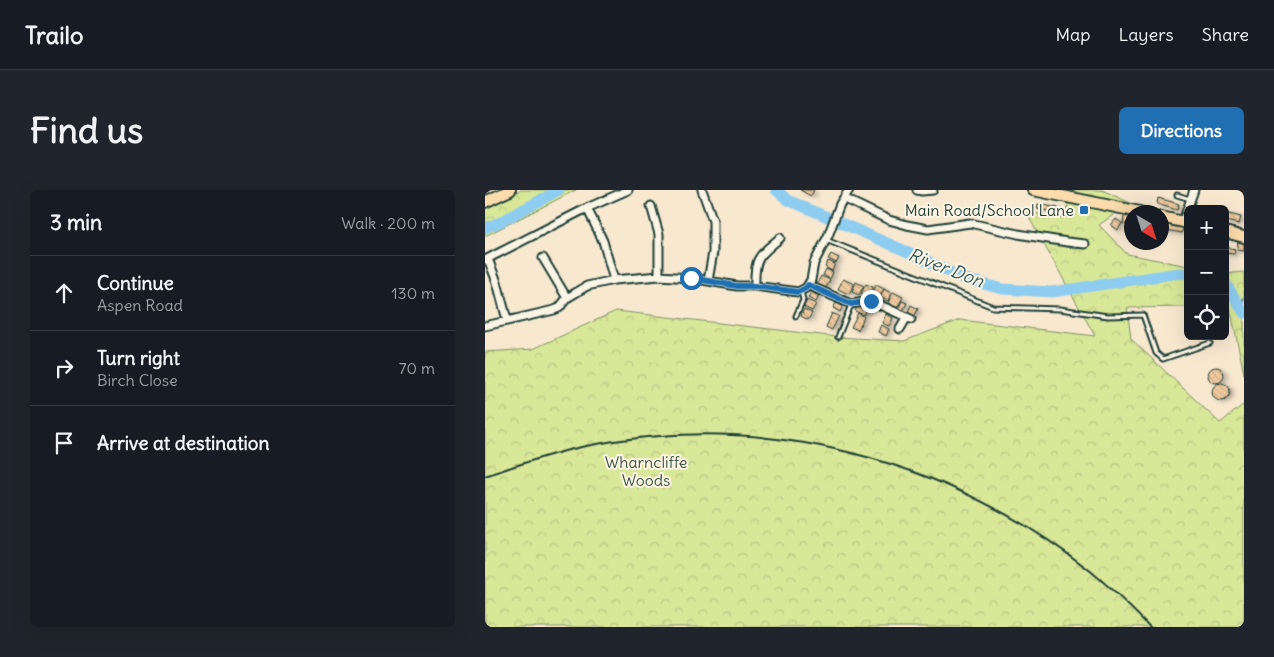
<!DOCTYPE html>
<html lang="en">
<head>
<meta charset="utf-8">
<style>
  :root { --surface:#171b24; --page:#20242c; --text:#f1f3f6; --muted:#9ea1a6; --line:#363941; --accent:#1f6fb2 }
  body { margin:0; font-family:Delius,sans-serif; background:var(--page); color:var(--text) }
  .controls { position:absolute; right:15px; top:15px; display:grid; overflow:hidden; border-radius:8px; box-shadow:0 5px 20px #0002 }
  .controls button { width:45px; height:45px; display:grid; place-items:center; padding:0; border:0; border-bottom:1px solid var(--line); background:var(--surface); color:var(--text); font:25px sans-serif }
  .compass { position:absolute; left:639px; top:15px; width:45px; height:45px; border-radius:50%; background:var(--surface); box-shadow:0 5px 20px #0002; rotate:141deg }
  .stop { position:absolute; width:15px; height:15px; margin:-11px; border:4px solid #1f6fb2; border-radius:50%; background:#fff }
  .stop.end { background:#1f6fb2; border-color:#fff; box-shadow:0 1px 5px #0008 }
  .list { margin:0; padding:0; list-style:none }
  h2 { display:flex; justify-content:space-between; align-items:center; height:65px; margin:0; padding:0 20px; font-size:21px }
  h2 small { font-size:16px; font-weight:400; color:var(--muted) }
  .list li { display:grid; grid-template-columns:32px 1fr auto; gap:15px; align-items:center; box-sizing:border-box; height:75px; padding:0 20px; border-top:1px solid var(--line) }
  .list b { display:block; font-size:19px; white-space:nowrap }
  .list p { margin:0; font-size:16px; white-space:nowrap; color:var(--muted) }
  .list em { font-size:16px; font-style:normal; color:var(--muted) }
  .icon { flex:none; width:28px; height:28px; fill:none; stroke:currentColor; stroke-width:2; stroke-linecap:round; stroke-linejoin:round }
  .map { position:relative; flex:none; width:759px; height:437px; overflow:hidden; border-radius:8px }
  header { display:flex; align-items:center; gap:30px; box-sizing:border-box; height:70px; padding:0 25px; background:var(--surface); border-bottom:1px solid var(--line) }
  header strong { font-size:24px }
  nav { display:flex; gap:28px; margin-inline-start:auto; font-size:18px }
  .intro { display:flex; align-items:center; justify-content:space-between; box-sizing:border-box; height:120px; padding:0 30px }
  h1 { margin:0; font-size:35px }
  .button { padding:12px 22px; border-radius:8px; background:var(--accent); color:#fff; font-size:18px; font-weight:700 }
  main { display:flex; gap:30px; padding:0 30px }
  aside { flex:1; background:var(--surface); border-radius:8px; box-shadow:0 5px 20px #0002 }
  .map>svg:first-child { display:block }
  .forest { fill:url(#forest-crowns); stroke:#7c9266 }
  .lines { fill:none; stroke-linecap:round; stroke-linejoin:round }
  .stream { stroke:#6293a5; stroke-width:2 }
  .river { stroke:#8fcdf0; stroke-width:11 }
  .building { fill:url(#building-back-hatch); stroke:#1f3d34; filter:url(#shadow) }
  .lane-casing { stroke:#1f3d34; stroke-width:7 }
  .street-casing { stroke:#1f3d34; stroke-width:11 }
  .primary-casing { stroke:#1f3d34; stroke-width:14 }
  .lane { stroke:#fcf5e5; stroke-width:3 }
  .street { stroke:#fcf5e5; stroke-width:7 }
  .primary { stroke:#fcdcac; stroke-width:10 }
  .rail { stroke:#1f3d34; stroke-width:2 }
  .route { stroke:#1f6fb2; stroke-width:6 }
  .poi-dot { fill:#1f6fb2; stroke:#fcf5e5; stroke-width:2 }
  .labels { text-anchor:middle; stroke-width:4; stroke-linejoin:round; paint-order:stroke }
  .poi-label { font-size:16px; fill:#1f3d34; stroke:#fcf5e5; text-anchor:end }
  .park-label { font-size:16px; fill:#3b5643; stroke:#fcf5e5 }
  .water-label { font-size:18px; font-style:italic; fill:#355a5a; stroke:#fcf5e5 }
</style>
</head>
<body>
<header>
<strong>Trailo</strong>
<nav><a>Map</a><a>Layers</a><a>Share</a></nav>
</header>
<div class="intro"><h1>Find us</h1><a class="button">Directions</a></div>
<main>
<aside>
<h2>3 min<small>Walk · 200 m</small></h2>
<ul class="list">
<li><svg class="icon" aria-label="ahead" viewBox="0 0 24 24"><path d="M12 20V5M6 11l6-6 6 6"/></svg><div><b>Continue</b><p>Aspen Road</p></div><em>130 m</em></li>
<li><svg class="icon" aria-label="right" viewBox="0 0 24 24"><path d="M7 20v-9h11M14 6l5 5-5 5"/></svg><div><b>Turn right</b><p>Birch Close</p></div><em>70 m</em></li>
<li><svg class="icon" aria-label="arrive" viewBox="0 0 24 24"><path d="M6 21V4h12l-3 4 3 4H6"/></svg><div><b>Arrive at destination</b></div></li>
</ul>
</aside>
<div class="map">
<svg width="759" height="437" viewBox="0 0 759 437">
  <defs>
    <pattern id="forest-crowns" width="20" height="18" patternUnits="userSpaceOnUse" patternTransform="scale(1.25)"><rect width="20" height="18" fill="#d9e799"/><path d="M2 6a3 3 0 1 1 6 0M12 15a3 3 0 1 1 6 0" fill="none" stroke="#bac784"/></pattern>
    <pattern id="building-back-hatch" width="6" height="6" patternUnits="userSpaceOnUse" patternTransform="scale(1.25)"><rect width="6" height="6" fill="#efc99f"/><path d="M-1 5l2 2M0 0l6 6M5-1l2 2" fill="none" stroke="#ccae8a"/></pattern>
    <filter id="shadow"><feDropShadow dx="3.5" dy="2" stdDeviation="2.5" flood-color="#0004"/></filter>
  </defs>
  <rect width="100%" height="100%" fill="#f8e8d0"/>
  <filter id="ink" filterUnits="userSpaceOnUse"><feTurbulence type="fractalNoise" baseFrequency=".02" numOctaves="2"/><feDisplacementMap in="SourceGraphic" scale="10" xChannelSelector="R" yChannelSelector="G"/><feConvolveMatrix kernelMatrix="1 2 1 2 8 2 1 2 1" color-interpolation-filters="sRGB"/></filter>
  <g filter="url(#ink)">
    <path class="forest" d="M36 0H91L0 46V18Z
      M567 0H617L663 21Z
      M584 11 631 23 614 35 642 64 703 76V117L642 118 646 149 735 233 759 214V437H0V162L48 159 131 121 353 147 419 151 475 130 610 146 541 22 579 28Z
      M759 82V184L745 117H740V84Z"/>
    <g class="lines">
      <path class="stream" d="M754 114 759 108"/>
      <path class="river" d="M291 0 303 10 430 65 477 88 517 99 567 102 694 83 703 84
        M0 38 15 32 74 0
        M740 92 759 123"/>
    </g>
    <path class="building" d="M315 0H329L326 6Z
      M673 8 694 14 692 20 672 14Z
      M553 14 573 18 572 22 552 19Z
      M740 23 756 27 754 34 740 31Z
      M639 26 646 27V41L642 40 643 35 638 34Z
      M631 29 637 33 633 40 626 35Z
      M676 34 698 38 697 43 676 39Z
      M753 50 759 51V61L752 60Z
      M740 57 750 59 749 64 740 63Z
      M346 64 354 68 351 73 343 69Z
      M343 71 350 74 347 81 340 77Z
      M341 79 348 82 345 89 338 85Z
      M336 86 345 90 341 98 332 94Z
      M358 89 369 94 364 104 353 99Z
      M371 92 379 96 374 105 367 102Z
      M381 94 388 97 383 107 376 103Z
      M391 95 399 99 394 109 386 105Z
      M399 99 406 103 403 111 395 107Z
      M326 102 334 106 331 112 323 108Z
      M408 102 418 107 412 118 403 113Z
      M322 110 331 114 327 121 319 117Z
      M417 111 422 113 418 121 413 119Z
      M351 113 358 116 355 122 348 118Z
      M373 115 382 119 379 125 370 121Z
      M426 115 433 119 429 127 422 124Z
      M319 119 327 123 323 130 316 126Z
      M347 123 354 126 347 140 341 137Z
      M373 123 379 127 373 140 366 137Z
      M401 124 408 128 404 136 397 133Z
      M396 135 404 139 401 146 393 142Z
      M723 185a8 8 0 1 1 16 0a8 8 0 1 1-16 0Z
      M727 202a9 9 0 1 1 18 0a9 9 0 1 1-18 0Z"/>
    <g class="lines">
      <g class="lane-casing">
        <path id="lane" d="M692 5 705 9
          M341 50 508 117 575 119 623 126 658 125 671 163 678 169 725 153
          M311 126 318 110 316 101
          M353 147 366 115"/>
      </g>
      <g class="street-casing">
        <path id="street" d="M217 0 228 31V62L223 91
          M432 0 437 1 448 0
          M360 9 404 30 422 35 443 39 485 33 533 44 582 52 600 54
          M166 16 174 44V86
          M102 18 118 51 129 90
          M698 31 709 0
          M58 68 82 108
          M3 69 12 92 22 130
          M0 70 102 18 143 0
          M323 95 366 114 386 111 426 129
          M270 96C269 67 274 66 295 48
          M0 136 69 120 74 118 82 108 102 96 129 90 174 86 206 88 252 96H270L313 102 321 98 326 90 329 73 343 46 355 14 364 0
          M415 139 422 127"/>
      </g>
      <g class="primary-casing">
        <path id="primary" d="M548 0 655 22
          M0 12 25 0
          M676 27 703 33
          M740 42 759 47"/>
      </g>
      <use href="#lane" class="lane"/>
      <use href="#street" class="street"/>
      <use href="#primary" class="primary"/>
      <path class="rail" d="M0 286C33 275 66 263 101 256 277 221 457 267 599 376 623 394 644 416 665 437"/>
    </g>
  </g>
  <g class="lines" filter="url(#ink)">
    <path class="route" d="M206 88 252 96H270L313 102 321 98 323 95 366 114 386 111"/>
  </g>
  <rect class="poi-dot" x="594" y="15" width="10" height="10" rx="2.5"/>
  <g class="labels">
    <g class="poi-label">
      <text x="589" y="26">Main Road/School Lane</text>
    </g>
    <g class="park-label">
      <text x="161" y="278">Wharncliffe<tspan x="161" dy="18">Woods</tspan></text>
    </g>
    <g class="water-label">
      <text transform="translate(461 78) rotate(21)" y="6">River Don</text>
    </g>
  </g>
</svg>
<div class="controls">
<button>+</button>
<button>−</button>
<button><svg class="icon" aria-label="locate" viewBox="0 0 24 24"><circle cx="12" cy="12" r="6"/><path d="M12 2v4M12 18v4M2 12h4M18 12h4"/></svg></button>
</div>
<svg class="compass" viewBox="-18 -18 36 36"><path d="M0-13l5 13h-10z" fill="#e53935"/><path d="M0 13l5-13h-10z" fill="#9ea1a6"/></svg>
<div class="stop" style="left:206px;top:88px"></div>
<div class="stop end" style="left:386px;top:111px"></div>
</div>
</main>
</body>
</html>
